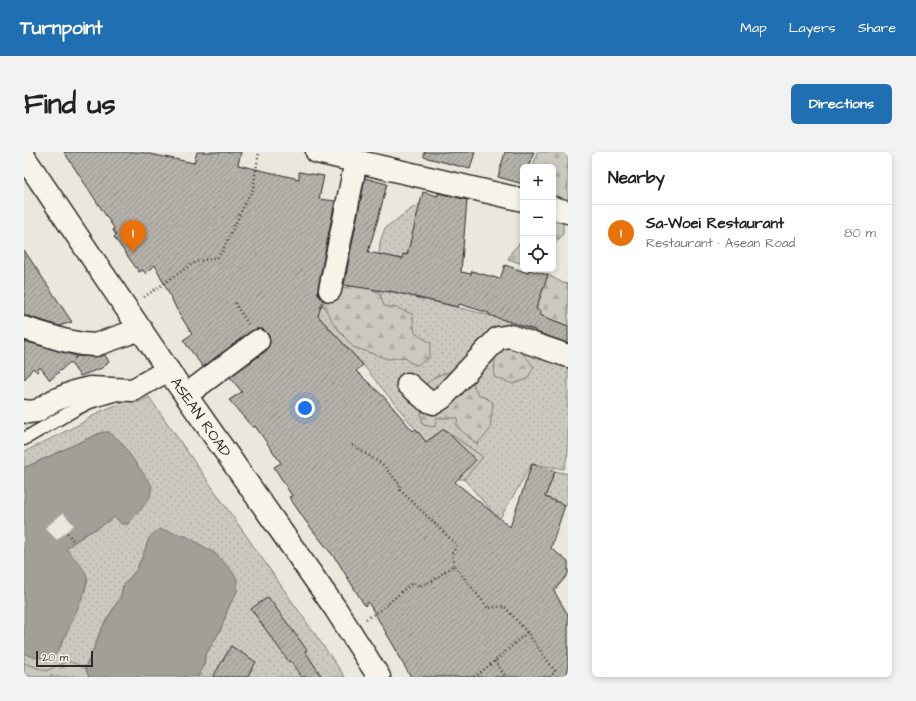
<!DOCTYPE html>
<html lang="en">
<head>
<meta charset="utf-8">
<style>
  :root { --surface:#fff; --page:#f2f2f2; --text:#222; --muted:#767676; --line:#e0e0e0; --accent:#1f6fb2 }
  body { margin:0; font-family:"Architects Daughter",sans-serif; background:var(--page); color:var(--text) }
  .controls { position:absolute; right:12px; top:12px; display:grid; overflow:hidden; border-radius:6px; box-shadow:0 2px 6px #0003 }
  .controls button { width:36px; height:36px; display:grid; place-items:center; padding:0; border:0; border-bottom:1px solid var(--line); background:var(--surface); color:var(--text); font:20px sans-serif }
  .scale { position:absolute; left:12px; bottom:10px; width:57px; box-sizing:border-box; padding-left:4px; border:2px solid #2b2b2b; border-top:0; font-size:11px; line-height:14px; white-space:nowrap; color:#2b2b2b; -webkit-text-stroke:3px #f7f3e8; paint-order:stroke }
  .you { position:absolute; left:281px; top:256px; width:14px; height:14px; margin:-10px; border:3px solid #fff; border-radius:50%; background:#1a73e8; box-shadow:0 0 0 6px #1a73e833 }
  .badge { display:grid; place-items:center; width:26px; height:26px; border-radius:50%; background:var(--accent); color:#fff; font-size:13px; font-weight:700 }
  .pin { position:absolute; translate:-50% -33px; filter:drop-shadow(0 1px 2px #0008) }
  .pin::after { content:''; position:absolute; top:21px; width:14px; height:12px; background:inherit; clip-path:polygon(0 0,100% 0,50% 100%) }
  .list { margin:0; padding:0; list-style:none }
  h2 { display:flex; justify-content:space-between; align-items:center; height:52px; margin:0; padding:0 16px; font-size:17px }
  h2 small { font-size:13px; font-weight:400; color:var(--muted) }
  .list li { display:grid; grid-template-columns:26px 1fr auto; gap:12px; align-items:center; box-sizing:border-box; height:56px; padding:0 16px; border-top:1px solid var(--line) }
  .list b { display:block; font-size:15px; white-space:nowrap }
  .list p { margin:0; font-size:13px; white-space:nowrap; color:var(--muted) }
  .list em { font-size:13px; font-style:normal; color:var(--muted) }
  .icon { flex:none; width:22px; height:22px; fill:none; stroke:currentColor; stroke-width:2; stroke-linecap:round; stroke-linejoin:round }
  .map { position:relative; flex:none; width:544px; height:525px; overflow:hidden; border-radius:6px }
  header { display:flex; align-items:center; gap:24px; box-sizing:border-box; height:56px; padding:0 20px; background:var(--accent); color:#fff }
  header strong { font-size:19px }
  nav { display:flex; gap:22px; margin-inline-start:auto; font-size:14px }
  .intro { display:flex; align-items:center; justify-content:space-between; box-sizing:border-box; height:96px; padding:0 24px }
  h1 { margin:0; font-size:28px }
  .button { padding:10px 18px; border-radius:6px; background:var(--accent); color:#fff; font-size:14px; font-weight:700 }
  main { display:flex; gap:24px; padding:0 24px }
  aside { flex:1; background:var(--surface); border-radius:6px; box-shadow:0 2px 6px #0003 }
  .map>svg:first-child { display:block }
  .green { fill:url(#green-dots); stroke:#7b7a75 }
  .forest { fill:url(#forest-firs); stroke:#7b7a75 }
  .water { fill:#a29f98; stroke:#72716c }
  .pier { fill:#ebe7dd }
  .building { fill:url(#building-hatch); stroke:#2b2b2b }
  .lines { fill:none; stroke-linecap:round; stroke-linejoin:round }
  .lane-casing { stroke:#2b2b2b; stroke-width:15 }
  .street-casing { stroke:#2b2b2b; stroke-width:25 }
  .primary-casing { stroke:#2b2b2b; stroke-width:25 }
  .path { stroke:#2b2b2b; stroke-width:2.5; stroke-dasharray:1 3; stroke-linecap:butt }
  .lane { stroke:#f7f3e8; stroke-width:12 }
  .street { stroke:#f7f3e8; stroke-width:22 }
  .primary { stroke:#f7f3e8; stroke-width:22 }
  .labels { text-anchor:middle; stroke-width:4; stroke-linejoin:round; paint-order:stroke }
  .street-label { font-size:15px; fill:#2b2b2b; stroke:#f7f3e8 }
</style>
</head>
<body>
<header>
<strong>Turnpoint</strong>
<nav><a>Map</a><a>Layers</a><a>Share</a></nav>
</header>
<div class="intro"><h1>Find us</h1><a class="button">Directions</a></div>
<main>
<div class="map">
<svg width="544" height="525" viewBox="0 0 544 525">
  <defs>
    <pattern id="green-dots" width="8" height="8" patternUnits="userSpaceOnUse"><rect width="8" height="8" fill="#cbc8bf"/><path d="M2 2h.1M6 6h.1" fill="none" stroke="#aeaca4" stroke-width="1.8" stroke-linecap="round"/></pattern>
    <pattern id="forest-firs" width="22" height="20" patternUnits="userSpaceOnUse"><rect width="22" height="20" fill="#cbc8bf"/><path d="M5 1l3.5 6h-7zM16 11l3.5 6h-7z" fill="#aeaca4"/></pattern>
    <pattern id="building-hatch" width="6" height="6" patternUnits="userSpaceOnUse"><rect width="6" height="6" fill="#b5b2ab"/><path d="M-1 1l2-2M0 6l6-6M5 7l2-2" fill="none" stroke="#93918b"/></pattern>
  </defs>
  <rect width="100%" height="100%" fill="#ebe7dd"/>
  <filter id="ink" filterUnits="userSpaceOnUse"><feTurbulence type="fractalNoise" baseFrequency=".025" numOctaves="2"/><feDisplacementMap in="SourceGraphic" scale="8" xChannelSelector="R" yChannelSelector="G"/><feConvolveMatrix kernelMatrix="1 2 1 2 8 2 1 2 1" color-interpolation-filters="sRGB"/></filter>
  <g filter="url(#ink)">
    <path class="green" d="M397 51 384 103 379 102 378 107 355 102 356 90 361 76 387 57Z
      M331 133 366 140H369L465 163 511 178 514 186 544 196V300L540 317 508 312 475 368 440 327 459 305 420 277 402 290 339 213 289 158 299 153 302 147Z
      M125 245 321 525H174L180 513 181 504 196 479 205 454 213 440 125 386 121 398 113 417 99 434 96 446 80 472 74 485 67 504 61 515 65 525H0V501L5 504 23 506 34 499 58 446 64 428 46 402 41 398C53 387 60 384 73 376 79 373 85 368 92 364L78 280 0 316V300L54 273 77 259 103 249 115 250Z
      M531 319 544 322V354L521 345Z"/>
    <path class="forest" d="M513 0H544V49L529 45V15H509Z
      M529 68 539 70V82L529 94Z
      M499 86V112L484 107 488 99 498 89Z
      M524 123 539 131 544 132V174L516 163 517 159 512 157Z
      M331 133 346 137 356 141 360 154 373 156 388 162 391 181 407 191 405 206 393 213 385 210 381 205 364 207 347 201 329 195 310 172 299 153 302 147 311 138Z
      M493 194 510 215 503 227 489 232 470 225 471 207 476 198Z
      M439 215 451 224 449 233 454 242 469 250 466 278 453 292 432 274 434 266H412L411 275 399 273 397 263 402 232 413 224Z
      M420 277 459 305 440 327H434L451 308Z
      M43 509 61 515 65 525H0V511L22 519Z"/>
    <path class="water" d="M78 280H85L97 290 128 334 126 345 117 357 104 372H97L91 365 74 376 60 383 50 390 42 397C49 405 59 414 63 424 66 435 40 486 34 499L30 504C20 506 9 507 0 501V316Z
      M136 377 162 384 191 401 208 419 213 427V440L205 454 196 479 181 504 180 513 174 525H65L61 515 67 504 74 485 80 472 96 446 99 434 113 417 121 398 125 386 131 380Z"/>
    <path class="pier" d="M39 361 50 373 33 388 21 376Z"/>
    <path class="building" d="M40 0H116L170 11 173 0H217L214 13 275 27V20L300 24 295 47 311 49 294 136V142L299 148 294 164 339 213 332 219 360 245 389 279 392 277 402 290 420 277 452 308 431 330 486 375 508 312 531 319 521 345 541 353 527 396 544 410V422L530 439 544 463V525H387L373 502 374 501 344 450 341 454 314 410 283 371 265 345 268 344 250 315 257 311 231 274 229 276 205 248 218 240 206 225 242 199 245 194 246 188 244 182 239 177H233L227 179 179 215 159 188 168 182 153 158 131 113 122 122 119 118 115 120 90 85 92 83 89 78 90 76Z
      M400 0H451L446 17 400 5Z
      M481 0H510L504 15H499V32L474 25Z
      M341 26 363 32 354 67 344 100 378 107 379 102 383 103 399 40 414 44V41L443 48 437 120 447 122 448 119 476 127 481 113 504 121 505 118 524 123 512 157 517 159 516 163 544 174V191L512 180 511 178 465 163V161L435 152 434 155 366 139V140L320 133Z
      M0 98 48 170 35 174 4 164H0Z
      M0 189 52 204 50 207 53 204 70 205 81 203 85 210 78 216 56 224 46 210 26 228 16 215 13 220 9 216 0 228Z
      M244 445 283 498 281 499 298 525H277L267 509 265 510 227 457Z
      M207 494 232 510 223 525H189Z"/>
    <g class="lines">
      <g class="lane-casing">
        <path id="lane" d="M0 287 50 258 66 250 90 243"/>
      </g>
      <g class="street-casing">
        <path id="street" d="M293 0 499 48
          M529 56 544 60
          M306 138 332 9
          M0 176 39 188 58 192 71 193 117 177
          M384 232 402 248 410 251 418 246 474 186 486 184 544 204
          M162 243 234 189
          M0 259 4 260 13 259 29 249 50 240 66 236 109 238 144 218"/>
      </g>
      <g class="primary-casing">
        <path id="primary" d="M0 5 144 218 311 456 355 525"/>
      </g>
      <path class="path" d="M120 145 171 110 193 105 198 100 223 47 229 37 235 0
        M211 151 224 172
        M328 293 358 312 376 333V338L433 393 428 402 430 413
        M43 381 50 390
        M342 467 358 457 388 431 395 434 408 429 430 413 464 456 480 454 503 480 531 519 527 525
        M471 509 482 525
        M450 525 471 509 503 480"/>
      <use href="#lane" class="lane"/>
      <use href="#street" class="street"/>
      <use href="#primary" class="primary"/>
    </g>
  </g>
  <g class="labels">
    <g class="street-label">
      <text transform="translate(177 265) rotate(55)" y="5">ASEAN ROAD</text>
    </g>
  </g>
</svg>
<div class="controls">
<button>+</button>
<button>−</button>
<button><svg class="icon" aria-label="locate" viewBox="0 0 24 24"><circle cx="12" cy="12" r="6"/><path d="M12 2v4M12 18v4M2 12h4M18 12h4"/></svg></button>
</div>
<div class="scale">20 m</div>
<div class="you"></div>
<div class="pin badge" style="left:109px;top:101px;background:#e8710a">1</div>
</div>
<aside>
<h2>Nearby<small></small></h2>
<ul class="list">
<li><span class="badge" style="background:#e8710a">1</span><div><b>Sa-Woei Restaurant</b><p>Restaurant · Asean Road</p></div><em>80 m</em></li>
</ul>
</aside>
</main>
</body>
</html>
